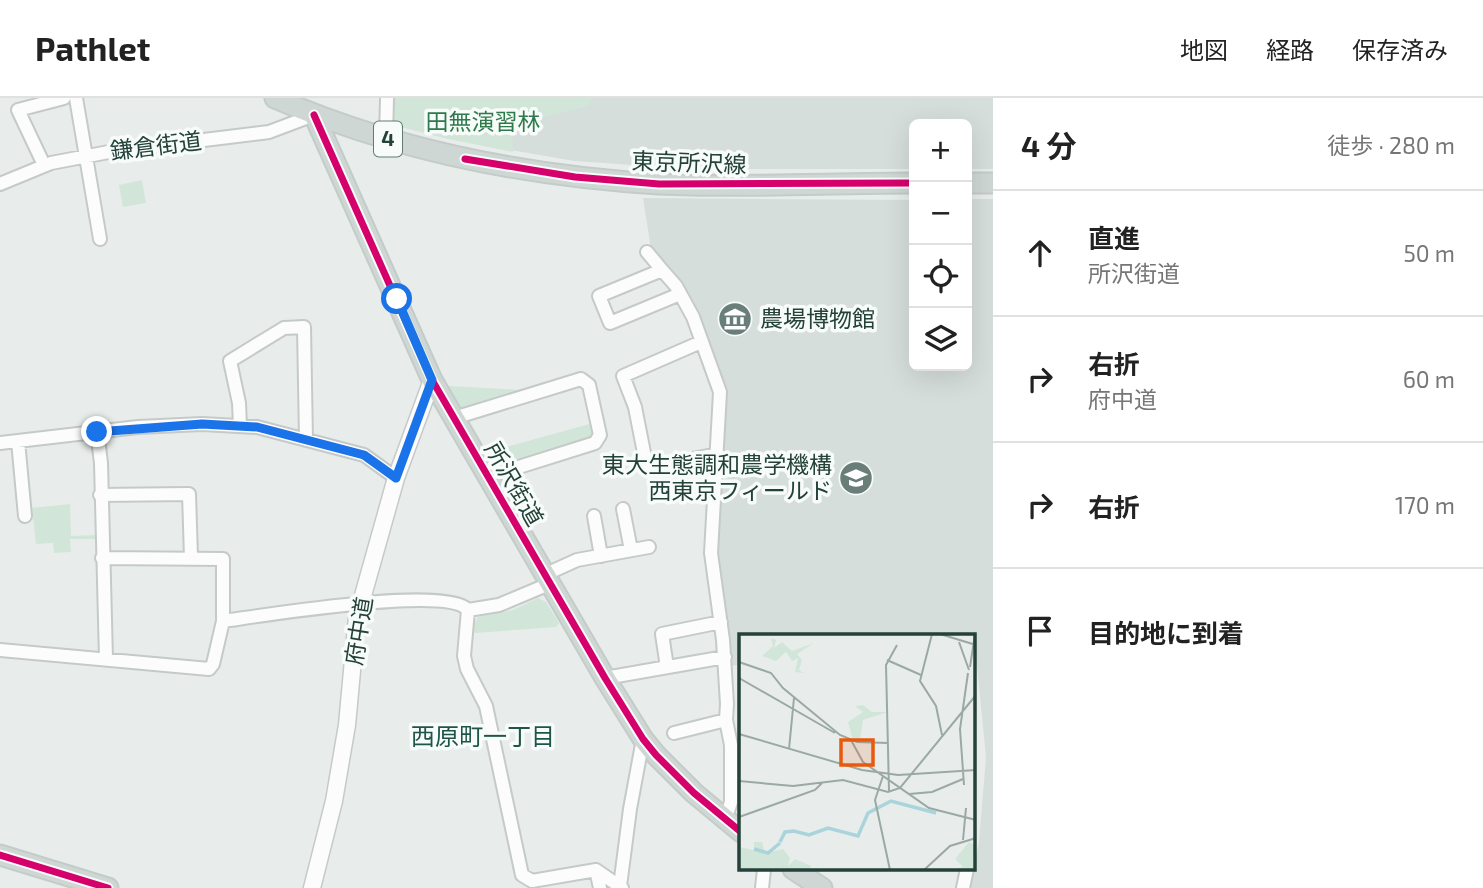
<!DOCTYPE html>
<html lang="ja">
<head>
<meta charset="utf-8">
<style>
  :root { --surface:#fff; --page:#f6f6f6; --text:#222; --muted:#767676; --line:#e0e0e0 }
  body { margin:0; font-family:"Exo 2","Noto Sans JP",sans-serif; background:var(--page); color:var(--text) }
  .controls { position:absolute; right:21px; top:21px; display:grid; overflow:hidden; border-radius:10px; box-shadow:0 7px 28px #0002 }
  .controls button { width:63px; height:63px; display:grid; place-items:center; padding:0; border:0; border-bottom:2px solid var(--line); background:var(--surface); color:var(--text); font:35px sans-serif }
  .stop { position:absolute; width:21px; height:21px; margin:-16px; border:5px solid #1a73e8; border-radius:50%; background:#fff }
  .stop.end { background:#1a73e8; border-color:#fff; box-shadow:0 2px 7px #0008 }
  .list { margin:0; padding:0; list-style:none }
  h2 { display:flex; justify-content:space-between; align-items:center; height:91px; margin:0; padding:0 28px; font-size:30px }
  h2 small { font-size:23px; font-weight:400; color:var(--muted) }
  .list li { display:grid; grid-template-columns:46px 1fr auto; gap:21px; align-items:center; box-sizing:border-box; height:126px; padding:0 28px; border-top:2px solid var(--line) }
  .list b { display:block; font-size:26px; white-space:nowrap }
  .list p { margin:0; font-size:23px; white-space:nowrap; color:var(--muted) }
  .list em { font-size:23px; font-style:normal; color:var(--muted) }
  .icon { flex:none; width:38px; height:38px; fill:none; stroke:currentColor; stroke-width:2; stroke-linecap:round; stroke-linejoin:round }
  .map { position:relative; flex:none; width:993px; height:790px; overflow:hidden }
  header { display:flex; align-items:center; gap:42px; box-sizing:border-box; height:98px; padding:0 35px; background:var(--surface); border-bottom:2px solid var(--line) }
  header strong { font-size:33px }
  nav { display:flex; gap:38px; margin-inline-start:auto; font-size:24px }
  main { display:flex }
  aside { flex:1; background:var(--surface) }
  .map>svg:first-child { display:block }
  .built { fill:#d6dedb }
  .green { fill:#d1e6d8 }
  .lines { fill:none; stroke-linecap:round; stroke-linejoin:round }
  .minor-casing { stroke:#c5cac8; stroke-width:16 }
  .tertiary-casing { stroke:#c5cac8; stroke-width:19 }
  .primary-casing { stroke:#c3ccc9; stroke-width:23 }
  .minor { stroke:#fcfcfc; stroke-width:12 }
  .tertiary { stroke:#fcfcfc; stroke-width:16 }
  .primary { stroke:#cfd7d5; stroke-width:19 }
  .cycleway-casing { stroke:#f7fbf9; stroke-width:11 }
  .cycleway { stroke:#d6006c; stroke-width:7 }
  .route { stroke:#1a73e8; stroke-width:9 }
  .labels { text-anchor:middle; stroke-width:7; stroke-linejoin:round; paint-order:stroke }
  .shield { fill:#f7fbf9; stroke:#637a73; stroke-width:2 }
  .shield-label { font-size:21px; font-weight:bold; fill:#24423a }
  .park-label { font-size:23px; fill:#2d7a4b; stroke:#f7fbf9 }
  .street-label { font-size:23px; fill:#24423a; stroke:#f7fbf9 }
  .poi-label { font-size:23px; fill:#24423a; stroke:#f7fbf9; text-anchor:start }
  .neighbourhood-label { font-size:24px; fill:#1f5548; stroke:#f7fbf9 }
  .inset-river { fill:none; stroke:#a9d4db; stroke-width:3.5 }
  .inset-road { fill:none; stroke:#9aa9a4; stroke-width:2 }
  .view { fill:#e8590c; fill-opacity:0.15; stroke:#e8590c; stroke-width:3.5 }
  .inset-edge { fill:none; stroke:#24423a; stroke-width:3.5 }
</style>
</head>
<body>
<header>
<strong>Pathlet</strong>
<nav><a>地図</a><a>経路</a><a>保存済み</a></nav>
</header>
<main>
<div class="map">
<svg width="993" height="790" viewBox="0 0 993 790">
  <rect width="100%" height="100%" fill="#e8edeb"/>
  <path class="built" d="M392 0H993V71H967V26H914V71H690L574 63 449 41 393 27Z
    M643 100 914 102V268H967V101H993V790H970L979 743 986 659 974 538H741V567L728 568 716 464 723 296 705 248 651 151Z"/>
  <path class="green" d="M392 0H594L588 8 512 27 513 54 449 41 393 27Z
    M142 82 146 105 123 109 119 87Z
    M447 288 523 292 460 312Z
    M593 325 595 336 593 342 512 366 506 349Z
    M70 406 71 438 97 437V441H70L71 454 54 455 53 445 36 446 32 410Z
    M538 500 546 504 559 525 556 529 475 535 472 530 478 519 513 512Z"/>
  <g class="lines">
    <g class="minor-casing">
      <path id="minor" d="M76 0 100 141
        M386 41 387 0
        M44 67 18 12 64 0
        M0 86 51 65 114 53 269 34 314 17
        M647 154 662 172
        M680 196 610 225 599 198 662 172 676 188 693 219 720 294 711 455 723 542 727 606 726 622 731 647V704L725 722
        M701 244 623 278 635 309 647 370 718 356
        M454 320 581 281 589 287 600 337 595 345 487 379
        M240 328 239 305 230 263 284 230 304 229 306 342
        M97 333 101 365 106 561
        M18 343 25 418
        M0 345 138 329 202 326 257 329 364 357 396 380
        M100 397 189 396 191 459
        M623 411 631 452
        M594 418 601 458
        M544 477 577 462 649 449
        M468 512 464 558 467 571 486 608 522 777 532 783 596 772 622 790
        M223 523C260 518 447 487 468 512L499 507 549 486
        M0 552 209 571 213 566 223 523V461L102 460
        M667 569 662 536 721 524
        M605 580 725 559
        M674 635 726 622
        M596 772 600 790
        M620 788 630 711 643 641
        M762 790 764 771
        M963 790 967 771"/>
    </g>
    <g class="tertiary-casing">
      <path id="tertiary" d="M312 790 334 703 347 627 357 519 396 380 432 282"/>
    </g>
    <g class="primary-casing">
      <path id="primary" d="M275 0C396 53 527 78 658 86 743 90 829 85 914 85
        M314 17 432 282 605 580 643 641 656 657 694 695 741 734
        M967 85H993
        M0 757 108 790
        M793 771 822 790"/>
    </g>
    <use href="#minor" class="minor"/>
    <use href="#tertiary" class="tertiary"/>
    <use href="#primary" class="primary"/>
    <g class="cycleway-casing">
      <path id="cycleway" d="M314 17 432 282 605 580 643 641 656 657 694 695 741 734
        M465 61 575 79 659 86 914 85
        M0 757 108 790"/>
    </g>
    <use href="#cycleway" class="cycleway"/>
  </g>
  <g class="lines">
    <path class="route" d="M97 334 202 326 257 329 364 357 396 380 432 282 397 201"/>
  </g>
  <defs>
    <g id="museum-disc" transform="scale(1.75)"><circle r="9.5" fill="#697e78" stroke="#f7fbf9"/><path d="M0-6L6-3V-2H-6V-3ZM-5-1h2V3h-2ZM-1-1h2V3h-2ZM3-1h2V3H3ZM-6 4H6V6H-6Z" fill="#fff"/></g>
    <g id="university-disc" transform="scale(1.75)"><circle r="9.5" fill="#697e78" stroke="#f7fbf9"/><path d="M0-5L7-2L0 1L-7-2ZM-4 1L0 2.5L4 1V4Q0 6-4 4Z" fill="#fff"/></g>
  </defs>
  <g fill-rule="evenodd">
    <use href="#museum-disc" x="735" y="221"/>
    <use href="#university-disc" x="856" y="380"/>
  </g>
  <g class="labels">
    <rect class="shield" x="374" y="23.5" width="28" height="35" rx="5"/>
    <g class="shield-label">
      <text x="388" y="48">4</text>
    </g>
    <g class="park-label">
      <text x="483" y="32">田無演習林</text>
    </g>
    <g class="street-label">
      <text transform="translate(156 48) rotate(-7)" y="8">鎌倉街道</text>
      <text transform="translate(689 65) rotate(2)" y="8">東京所沢線</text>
      <text transform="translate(514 386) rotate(60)" y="8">所沢街道</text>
      <text transform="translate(359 533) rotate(-81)" y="8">府中道</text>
    </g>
    <g class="poi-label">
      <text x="760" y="229">農場博物館</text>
      <text x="832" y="375" text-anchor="end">東大生態調和農学機構<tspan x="832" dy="26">西東京フィールド</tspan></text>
    </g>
    <g class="neighbourhood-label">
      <text x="483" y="647">西原町一丁目</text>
    </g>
  </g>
  <g transform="translate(739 536)">
    <rect width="236" height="236" fill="#e8edeb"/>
    <path d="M32 4 37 6 35 14 43 8 53 17 75 9 58 20 63 26 60 36 65 39 56 38 59 24 53 27 47 18 37 27 23 22 34 12ZM124 71 133 78H149L124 86 121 106 114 107 109 88 124 78 116 72ZM15 208H23L26 219 44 215 51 224 49 232 56 225 72 232 71 236H0V213L15 216ZM230 208 236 211 234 236H213L224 233 216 225Z" fill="#d1e6d8"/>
    <path class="inset-river" d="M41 208 46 198 55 197 70 201 89 194 119 202 129 179 152 167 197 179M15 215 29 219 41 209"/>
    <path class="inset-road" d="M193 0 181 47 197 72 203 101M201 0 237 11M220 8 230 36M148 26 182 41M0 28 32 39 44 54 101 101 118 108 149 109M231 33 236 0M0 44 96 99M0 100 123 136 159 141 237 136M112 106 124 128 190 174 237 186M50 115 55 64M144 142 136 166 151 236M0 147 54 152 104 146 149 158 161 154 237 61M225 151 221 95 229 39M150 157 147 31 158 11M170 160 193 158 224 145M0 183 76 156 83 149M224 206 227 174M185 236 211 212 237 204"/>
    <path class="view" d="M102 106H134V131H102Z"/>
    <rect width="236" height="236" class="inset-edge"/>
  </g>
</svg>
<div class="controls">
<button>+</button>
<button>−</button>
<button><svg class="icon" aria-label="locate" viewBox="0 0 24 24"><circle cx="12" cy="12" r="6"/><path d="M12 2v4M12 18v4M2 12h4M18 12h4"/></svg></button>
<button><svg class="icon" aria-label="layers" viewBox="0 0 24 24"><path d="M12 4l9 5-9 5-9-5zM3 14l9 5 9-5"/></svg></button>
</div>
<div class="stop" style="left:397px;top:201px"></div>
<div class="stop end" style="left:97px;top:334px"></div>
</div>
<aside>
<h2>4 分<small>徒歩 · 280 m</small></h2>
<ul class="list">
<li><svg class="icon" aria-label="ahead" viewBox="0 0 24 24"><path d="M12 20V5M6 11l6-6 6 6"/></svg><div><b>直進</b><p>所沢街道</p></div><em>50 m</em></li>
<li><svg class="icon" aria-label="right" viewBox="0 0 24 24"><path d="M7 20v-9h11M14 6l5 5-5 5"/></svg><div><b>右折</b><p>府中道</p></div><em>60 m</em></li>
<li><svg class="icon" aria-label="right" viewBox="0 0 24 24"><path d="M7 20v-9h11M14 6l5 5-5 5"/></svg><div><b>右折</b></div><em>170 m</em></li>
<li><svg class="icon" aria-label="arrive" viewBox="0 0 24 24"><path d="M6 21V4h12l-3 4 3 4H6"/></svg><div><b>目的地に到着</b></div></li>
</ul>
</aside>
</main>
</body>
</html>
